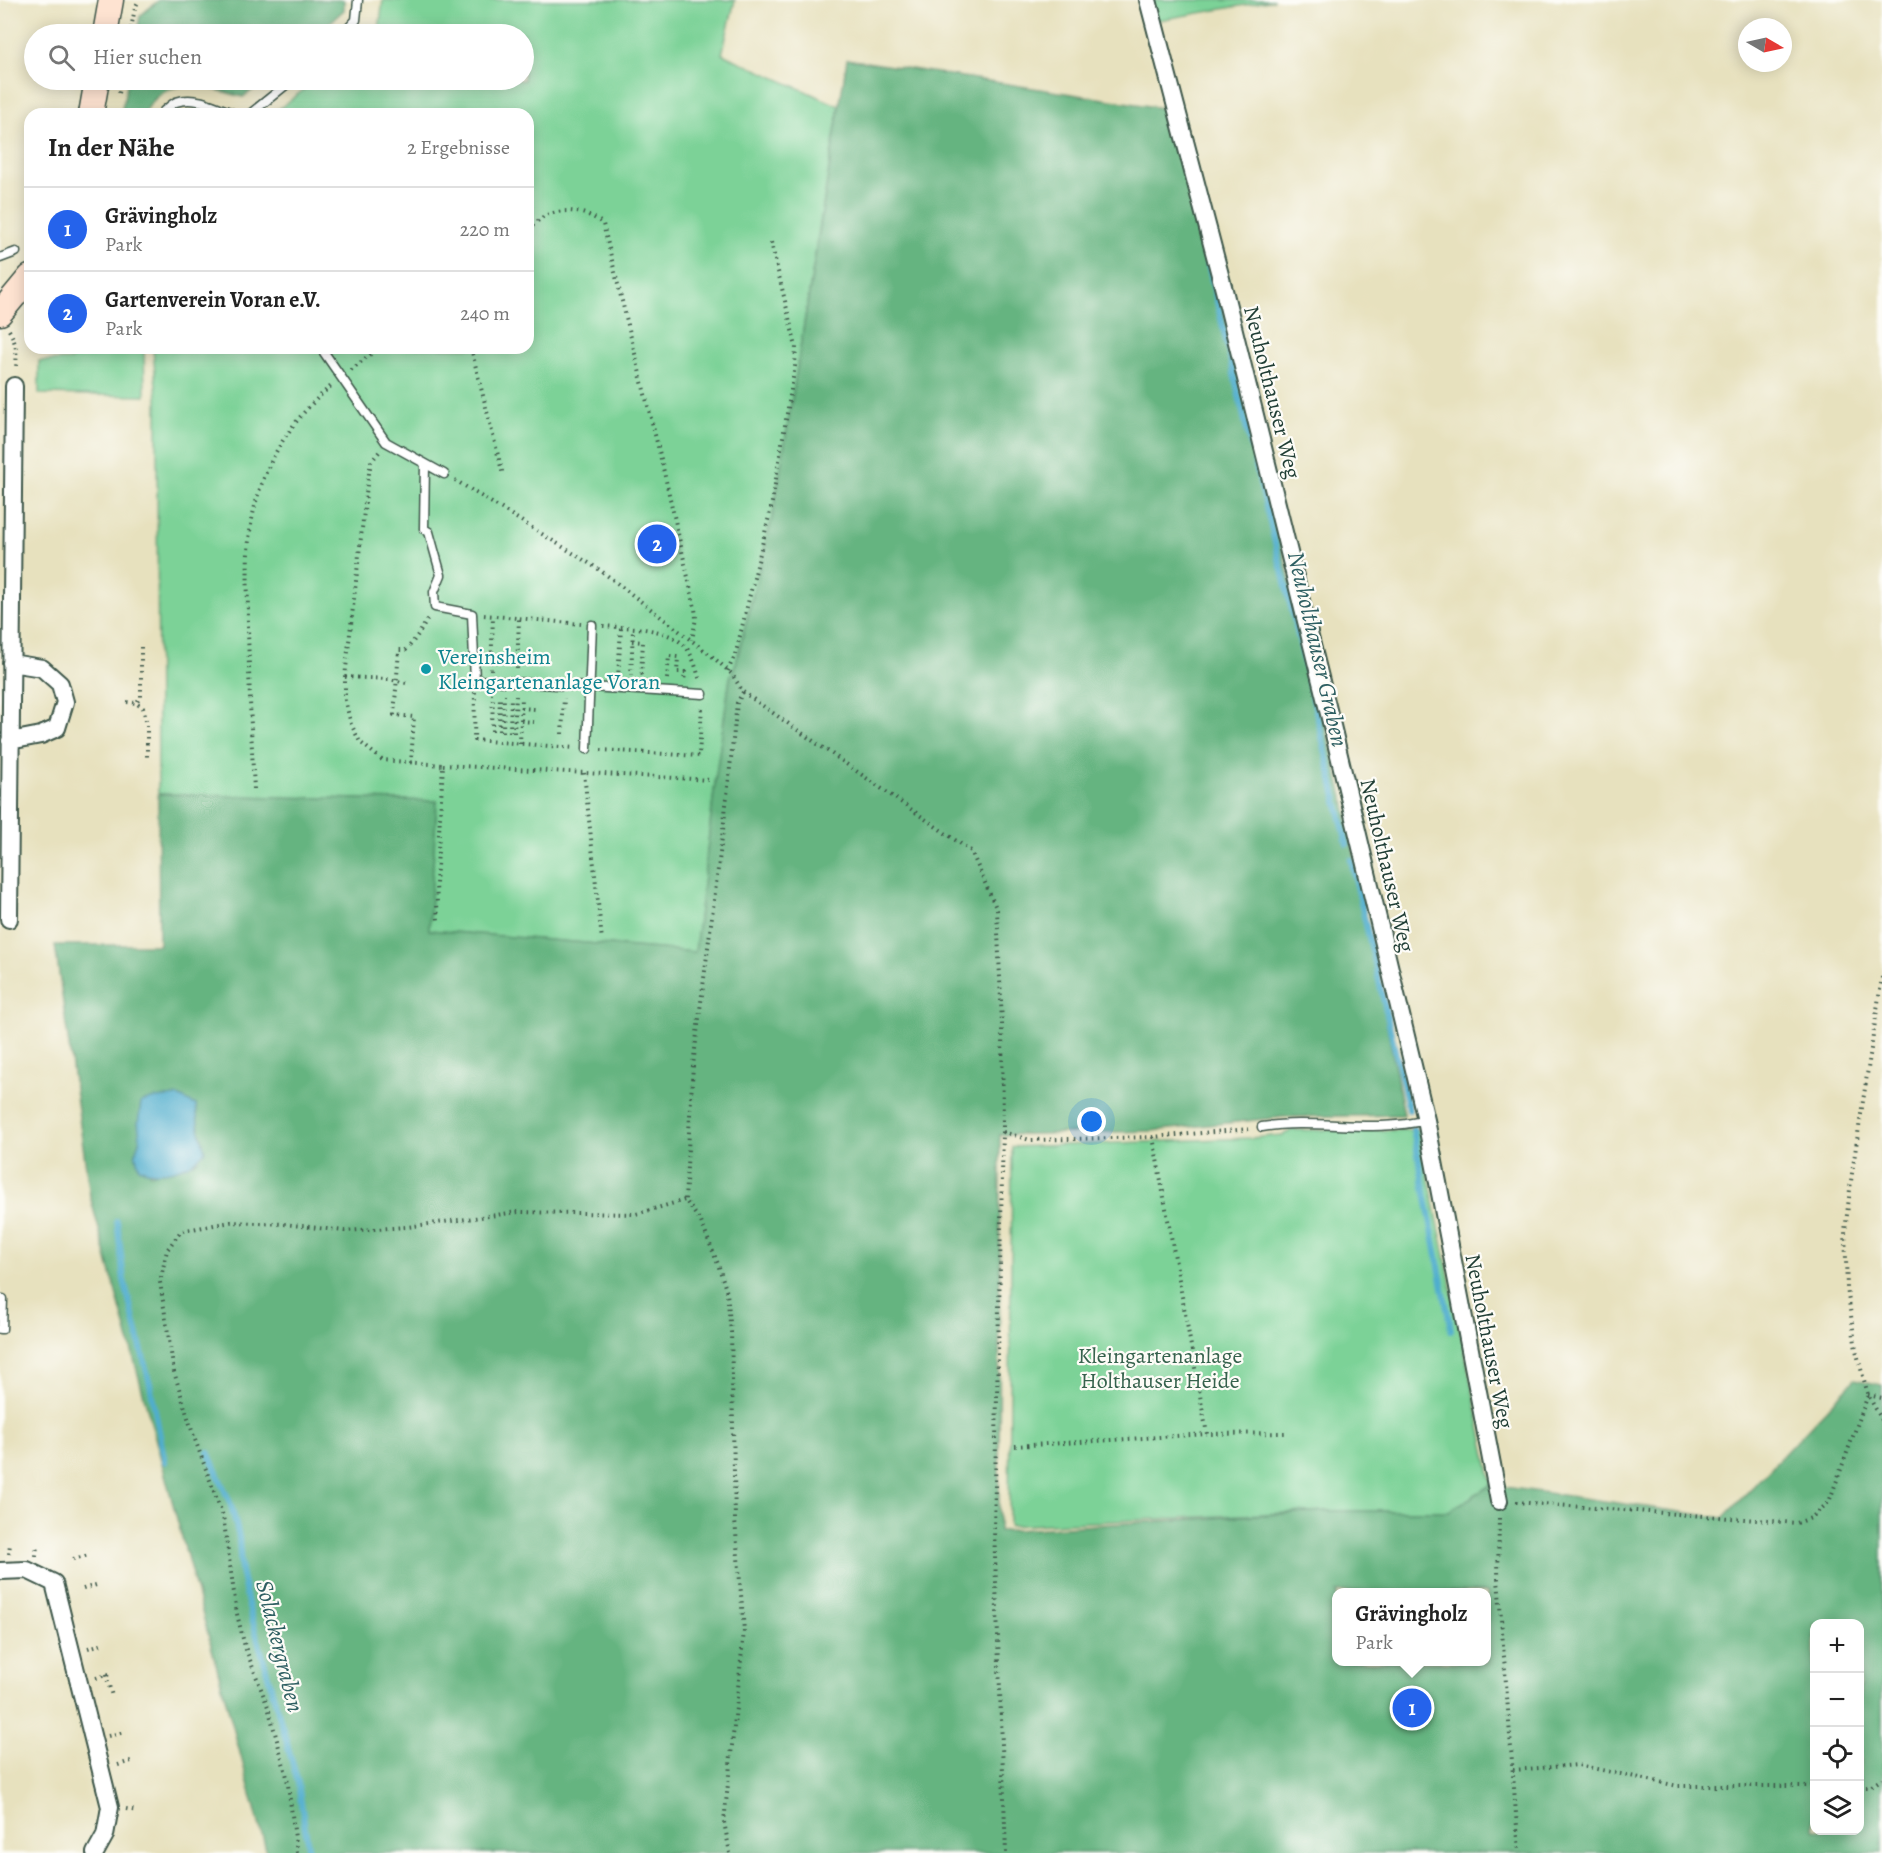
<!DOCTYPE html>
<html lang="de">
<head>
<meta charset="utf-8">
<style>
  :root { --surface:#fff; --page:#f2f2f2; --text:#222; --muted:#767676; --line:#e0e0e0; --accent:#2563eb }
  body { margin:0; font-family:Alegreya,serif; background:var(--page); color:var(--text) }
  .controls { position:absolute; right:18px; bottom:18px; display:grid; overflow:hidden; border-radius:12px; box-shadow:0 3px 15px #0003 }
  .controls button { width:54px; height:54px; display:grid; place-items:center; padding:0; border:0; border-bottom:2px solid var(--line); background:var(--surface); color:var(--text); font:30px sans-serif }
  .compass { position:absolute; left:1738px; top:18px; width:54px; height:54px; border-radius:50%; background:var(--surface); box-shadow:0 3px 15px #0003; rotate:99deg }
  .you { position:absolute; left:1092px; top:1122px; width:21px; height:21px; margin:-15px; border:4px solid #fff; border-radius:50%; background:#1a73e8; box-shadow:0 0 0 9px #1a73e833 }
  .badge { display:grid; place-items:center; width:39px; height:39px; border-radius:50%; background:var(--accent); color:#fff; font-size:20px; font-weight:700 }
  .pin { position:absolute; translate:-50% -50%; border:3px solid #fff; box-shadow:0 2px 6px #0006 }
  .popup { position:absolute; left:1332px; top:1588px; width:159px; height:78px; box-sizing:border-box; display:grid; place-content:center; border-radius:12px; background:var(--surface); filter:drop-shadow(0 2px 4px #0005); font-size:20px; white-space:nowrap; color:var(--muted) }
  .popup b { font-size:22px; color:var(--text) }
  .popup::after { content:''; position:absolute; left:50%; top:100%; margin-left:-12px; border:12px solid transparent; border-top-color:var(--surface) }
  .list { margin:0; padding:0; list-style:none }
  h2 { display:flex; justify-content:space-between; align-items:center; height:78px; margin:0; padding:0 24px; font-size:26px }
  h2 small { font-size:20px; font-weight:400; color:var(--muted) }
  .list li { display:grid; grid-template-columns:39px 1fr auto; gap:18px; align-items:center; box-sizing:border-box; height:84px; padding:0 24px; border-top:2px solid var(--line) }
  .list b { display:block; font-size:22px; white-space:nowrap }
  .list p { margin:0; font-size:20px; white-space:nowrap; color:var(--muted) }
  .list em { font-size:20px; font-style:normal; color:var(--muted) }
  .icon { flex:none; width:33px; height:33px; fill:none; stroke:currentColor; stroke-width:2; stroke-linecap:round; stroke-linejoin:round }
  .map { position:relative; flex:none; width:1882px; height:1853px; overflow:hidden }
  .search { position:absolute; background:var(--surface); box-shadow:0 3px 15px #0003; left:24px; top:24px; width:510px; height:66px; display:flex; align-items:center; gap:15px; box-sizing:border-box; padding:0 21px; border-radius:33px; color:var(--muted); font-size:22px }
  .panel { position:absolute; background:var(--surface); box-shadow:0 3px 15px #0003; left:24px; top:108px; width:510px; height:246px; border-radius:18px }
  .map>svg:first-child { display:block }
  .green { fill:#7cd297; stroke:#4e8866; stroke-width:1.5 }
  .forest { fill:#65b480; stroke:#42785a; stroke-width:1.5; fill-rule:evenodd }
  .water { fill:#50adce; stroke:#387581; stroke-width:1.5 }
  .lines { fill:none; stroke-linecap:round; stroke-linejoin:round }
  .stream { stroke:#50adce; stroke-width:6 }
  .lane-casing { stroke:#3d5649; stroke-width:11 }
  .street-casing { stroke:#3d5649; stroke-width:20 }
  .secondary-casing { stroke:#3d5649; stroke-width:27 }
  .path { stroke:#3d5649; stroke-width:4; stroke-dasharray:1.5 4.5; stroke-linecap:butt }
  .lane { stroke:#fff; stroke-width:8 }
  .street { stroke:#fff; stroke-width:16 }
  .secondary { stroke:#fee3d1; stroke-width:24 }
  .culture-dot { fill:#0f9aa8; stroke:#fdfcf7; stroke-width:2 }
  .labels { text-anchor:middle; stroke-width:4.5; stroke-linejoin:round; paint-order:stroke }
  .street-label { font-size:22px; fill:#1f3d34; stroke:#fdfcf7 }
  .culture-label { font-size:22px; fill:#0d838f; stroke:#fdfcf7; text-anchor:start }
  .park-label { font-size:22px; fill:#36624d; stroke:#fdfcf7 }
  .water-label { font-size:24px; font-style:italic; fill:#2e5f62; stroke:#fdfcf7 }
</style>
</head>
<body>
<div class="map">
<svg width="1882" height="1853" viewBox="0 0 1882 1853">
  <rect width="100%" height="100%" fill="#fdfcf7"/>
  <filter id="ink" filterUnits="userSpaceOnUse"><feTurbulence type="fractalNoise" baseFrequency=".0167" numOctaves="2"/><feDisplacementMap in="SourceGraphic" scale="12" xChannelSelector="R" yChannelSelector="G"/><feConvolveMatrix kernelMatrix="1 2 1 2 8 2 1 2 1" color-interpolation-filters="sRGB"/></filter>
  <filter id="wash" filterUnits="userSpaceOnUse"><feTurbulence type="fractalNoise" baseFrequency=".008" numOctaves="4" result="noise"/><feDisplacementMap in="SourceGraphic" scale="24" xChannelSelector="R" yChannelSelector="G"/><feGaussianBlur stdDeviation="1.35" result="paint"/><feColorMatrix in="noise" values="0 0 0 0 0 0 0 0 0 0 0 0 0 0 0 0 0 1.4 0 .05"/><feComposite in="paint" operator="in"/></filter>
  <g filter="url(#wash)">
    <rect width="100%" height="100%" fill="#e7e1be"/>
    <path class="green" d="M383 0H735L722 54 839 106 774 510 736 663 730 678 716 775 695 952 428 930 437 801 158 794 157 399 153 348H528V114H273L316 80H524V34H373L379 30Z
      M1148 0H1274L1153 21Z
      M77 348H144L145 396 39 394V361L71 360Z
      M1292 1130H1419L1492 1484 1450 1511H1328L1009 1526 1012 1147 1251 1138 1283 1135Z"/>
    <path class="forest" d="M159 0H344V10L317 34H137L140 16Z
      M847 59 1175 110 1345 805 1404 1115 1284 1117 1152 1131 1000 1135 999 1531 1328 1511H1449L1491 1485 1723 1518 1855 1379 1882 1385V1853H267L90 1196 55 945H159L158 794 437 801 429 930 695 952 716 775 730 678 736 663 774 510ZM196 1105 198 1124 203 1142 197 1161 185 1166 150 1174 135 1153 140 1140ZM1337 1592H1487V1662H1337ZM1814 1624H1860V1830H1814Z
      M128 80H267L243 97C206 87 167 71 144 114H121Z"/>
    <path class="water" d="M178 1096 196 1105 198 1124 205 1151C191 1169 159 1178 139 1168L135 1153 140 1139 138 1123 141 1102 155 1098Z"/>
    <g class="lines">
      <path class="stream" d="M1201 233 1251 447
        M1255 462 1302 651 1347 844
        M1351 860 1409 1110
        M1413 1129 1451 1330
        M117 1221 124 1280 150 1384 165 1462
        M208 1452 231 1505 239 1537 241 1570 248 1604 298 1783 309 1853"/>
    </g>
  </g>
  <g filter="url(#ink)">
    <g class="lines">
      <g class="lane-casing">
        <path id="lane" d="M343 34 356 20 358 0
          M163 114 164 111C168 108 172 104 176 102 195 95 217 107 234 114
          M250 114 292 80
          M0 258 16 252
          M321 348 386 442 444 474
          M425 464 424 529 429 532 441 575 434 592 435 607 472 614 475 680 703 694
          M587 749 592 625
          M1262 1127C1317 1118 1372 1134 1426 1120
          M0 1299H3L2 1329H0"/>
      </g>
      <g class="street-casing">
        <path id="street" d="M1148 0 1224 290 1333 730 1426 1120 1499 1501
          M10 741 41 735 57 728 65 702 60 684 42 668 11 663
          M9 919 14 386
          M0 1571 27 1570 54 1583 110 1807 105 1835 95 1853"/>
      </g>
      <g class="secondary-casing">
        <path id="secondary" d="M105 34 111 0
          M91 114 97 80
          M0 313 30 277"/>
      </g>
      <path class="path" d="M130 34 135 8 139 0
        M119 93 122 80
        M528 229C533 226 538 220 543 217 561 207 587 210 603 224L661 459 695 608 696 618 692 640
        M9 330C17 344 17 353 16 369
        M471 348 503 475
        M351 370 378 348
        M379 452 371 462 367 485 345 677V700L351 724 360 742 382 760 443 765 436 884 438 922
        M455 480 600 570 713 657 732 674 743 692 971 851 997 910 1002 1024 1003 1132 994 1529 1006 1853
        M484 615 581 624
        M603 626C629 628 671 626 688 650 694 659 697 671 700 681
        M632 641 643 642 641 674H638
        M141 647V697L136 703 143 708 147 725V757
        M517 669 519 619
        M491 670 493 617
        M728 671 736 652 771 508 795 366 796 347 770 238
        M631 676 633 629
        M345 677 389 679 406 683
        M618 678 621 628
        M667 679 669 656 678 657 677 672H685L684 682
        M475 692 474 740 575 748
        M127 702 136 703
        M521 708 535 709
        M521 721 534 722
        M492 731 493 694
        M499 731 500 695
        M503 732 504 695
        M510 732 511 696
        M514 733 516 696
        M562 734 564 698
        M520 744 522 697
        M601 750 699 756 702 706
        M411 763 414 717 394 715 399 650H406C415 640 422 629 429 617
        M443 765 711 780
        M584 773 602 940
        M254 789C251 735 249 680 248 625 248 601 247 577 248 552 252 485 280 429 331 386
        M1882 977 1852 1173 1845 1231 1847 1288 1856 1350 1868 1395 1882 1420
        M1003 1132 1030 1140 1153 1137 1250 1129
        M1153 1137 1207 1434 1286 1433
        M1868 1395 1882 1398
        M1015 1446 1207 1434
        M1516 1502 1797 1523 1811 1518 1829 1502 1868 1395
        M1499 1518 1498 1579 1519 1853
        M9 1554 10 1543
        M36 1556 37 1545
        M73 1559 89 1555
        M83 1589 96 1585
        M88 1648 102 1644
        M106 1675 112 1696
        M96 1678 110 1674
        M108 1736 125 1732
        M118 1765 131 1761
        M1513 1770 1578 1765 1678 1786H1814
        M1860 1787H1870L1882 1779
        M126 1809 137 1811
        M297 1853 287 1777 268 1707 245 1647 237 1614 223 1516 193 1434 174 1372 160 1282 167 1250 181 1231 231 1222 284 1224 344 1231 407 1227 518 1212 636 1214 685 1200
        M730 1853 724 1822 744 1631 735 1520 731 1332 727 1293 718 1264 701 1222 685 1200 693 1065 725 814 737 703 743 692"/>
      <use href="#lane" class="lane"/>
      <use href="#street" class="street"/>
      <use href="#secondary" class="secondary"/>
    </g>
  </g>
  <circle class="culture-dot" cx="426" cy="669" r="6"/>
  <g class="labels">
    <g class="street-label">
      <text transform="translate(1273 392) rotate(76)" y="8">Neuholthauser Weg</text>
      <text transform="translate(1388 865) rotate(77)" y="8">Neuholthauser Weg</text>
      <text transform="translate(1490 1341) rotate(79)" y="8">Neuholthauser Weg</text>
    </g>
    <g class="culture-label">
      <text x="438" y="664">Vereinsheim<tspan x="438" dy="25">Kleingartenanlage Voran</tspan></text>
    </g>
    <g class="park-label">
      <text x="1160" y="1363">Kleingartenanlage<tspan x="1160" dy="25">Holthauser Heide</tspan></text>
    </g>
    <g class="water-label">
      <text transform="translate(1318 649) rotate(77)" y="8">Neuholthauser Graben</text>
      <text transform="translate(280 1646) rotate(76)" y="8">Solackergraben</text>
    </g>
  </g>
</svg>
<div class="controls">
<button>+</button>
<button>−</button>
<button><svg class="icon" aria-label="locate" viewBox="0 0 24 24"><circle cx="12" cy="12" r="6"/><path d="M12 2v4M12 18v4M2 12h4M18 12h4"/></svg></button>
<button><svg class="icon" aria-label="layers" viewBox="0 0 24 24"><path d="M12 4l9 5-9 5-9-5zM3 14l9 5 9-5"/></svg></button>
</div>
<svg class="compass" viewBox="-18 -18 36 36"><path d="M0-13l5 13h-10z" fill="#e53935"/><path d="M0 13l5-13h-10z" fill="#767676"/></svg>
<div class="you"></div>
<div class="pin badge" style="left:1412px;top:1708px">1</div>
<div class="popup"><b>Grävingholz</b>Park</div>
<div class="pin badge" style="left:657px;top:544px">2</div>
<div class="search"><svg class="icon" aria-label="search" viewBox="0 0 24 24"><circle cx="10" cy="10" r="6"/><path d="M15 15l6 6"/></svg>Hier suchen</div>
<section class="panel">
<h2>In der Nähe<small>2 Ergebnisse</small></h2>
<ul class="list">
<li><span class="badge">1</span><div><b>Grävingholz</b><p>Park</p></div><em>220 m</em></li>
<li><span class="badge">2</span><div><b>Gartenverein Voran e.V.</b><p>Park</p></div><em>240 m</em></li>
</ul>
</section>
</div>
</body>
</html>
